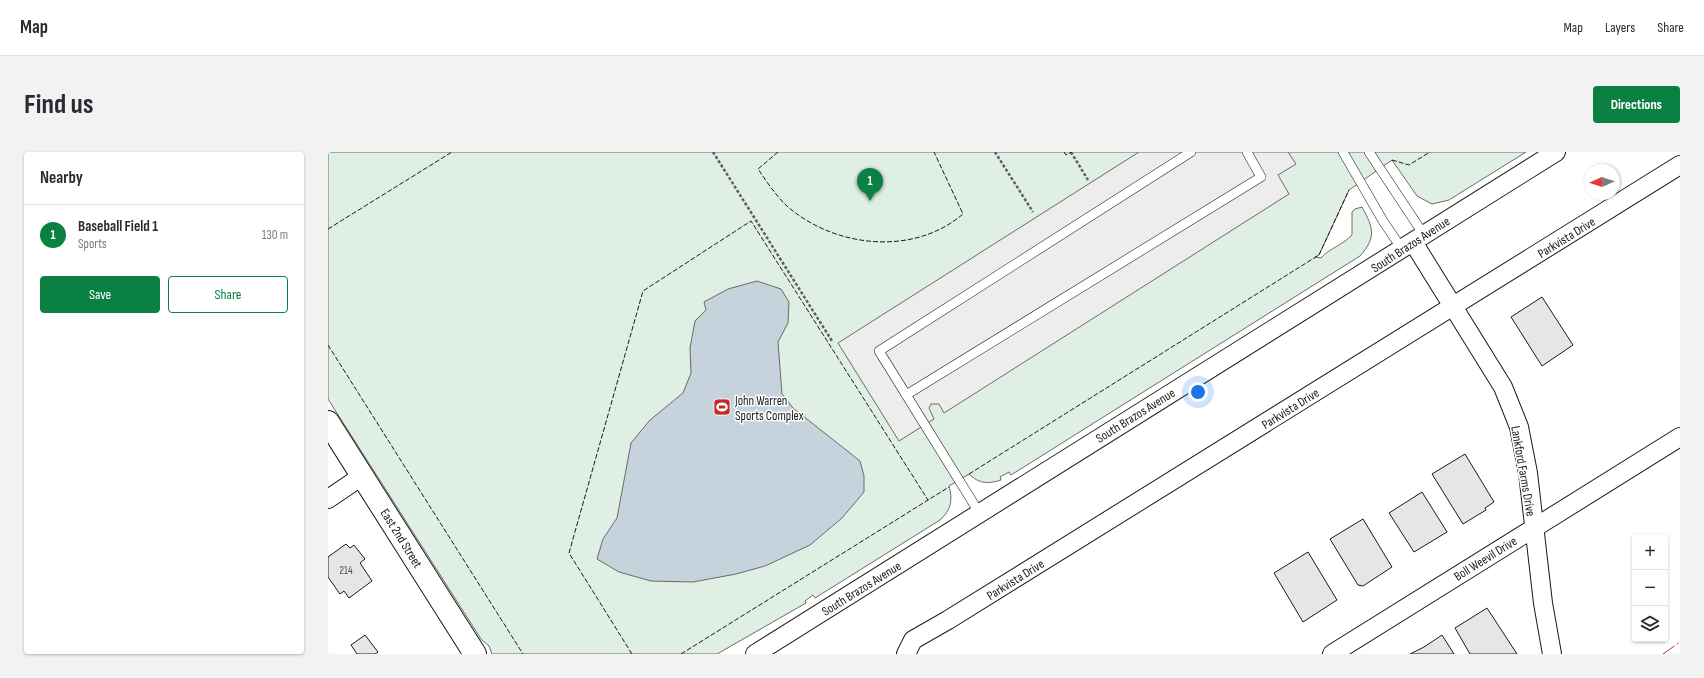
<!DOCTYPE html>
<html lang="en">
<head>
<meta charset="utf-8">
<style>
  :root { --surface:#fff; --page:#f2f2f3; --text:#2b2b33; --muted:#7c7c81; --line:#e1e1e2; --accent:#0b8043 }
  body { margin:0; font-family:"Sofia Sans Condensed",sans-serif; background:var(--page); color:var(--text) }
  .controls { position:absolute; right:12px; bottom:12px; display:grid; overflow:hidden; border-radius:4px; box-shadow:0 1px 3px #0004 }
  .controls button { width:36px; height:36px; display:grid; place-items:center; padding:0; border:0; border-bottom:1px solid var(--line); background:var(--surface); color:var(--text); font:20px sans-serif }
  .compass { position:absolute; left:1256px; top:12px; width:36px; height:36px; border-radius:50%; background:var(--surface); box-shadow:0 1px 3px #0004; rotate:267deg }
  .you { position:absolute; left:870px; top:240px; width:14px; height:14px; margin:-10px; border:3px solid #fff; border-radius:50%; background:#1a73e8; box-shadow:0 0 0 6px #1a73e833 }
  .badge { display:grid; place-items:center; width:26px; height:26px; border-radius:50%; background:var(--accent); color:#fff; font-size:13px; font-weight:700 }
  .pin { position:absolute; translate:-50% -33px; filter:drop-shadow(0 1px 2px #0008) }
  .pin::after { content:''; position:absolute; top:21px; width:14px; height:12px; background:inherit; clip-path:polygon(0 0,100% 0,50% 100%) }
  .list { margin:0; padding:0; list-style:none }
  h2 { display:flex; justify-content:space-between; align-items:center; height:52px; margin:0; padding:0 16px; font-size:17px }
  h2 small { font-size:13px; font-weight:400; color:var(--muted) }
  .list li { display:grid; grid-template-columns:26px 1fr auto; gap:12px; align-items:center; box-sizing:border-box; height:60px; padding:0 16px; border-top:1px solid var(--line) }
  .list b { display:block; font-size:15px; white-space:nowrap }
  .list p { margin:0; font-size:13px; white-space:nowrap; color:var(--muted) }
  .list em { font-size:13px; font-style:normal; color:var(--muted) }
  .actions { display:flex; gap:8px; padding:12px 16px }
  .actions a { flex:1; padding:9px 0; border:1px solid var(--accent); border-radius:4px; text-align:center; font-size:14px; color:var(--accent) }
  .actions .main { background:var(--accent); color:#fff }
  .icon { flex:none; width:22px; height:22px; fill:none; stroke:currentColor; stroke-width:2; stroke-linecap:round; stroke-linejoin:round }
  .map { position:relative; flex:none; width:1352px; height:502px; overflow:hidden; border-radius:4px }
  header { display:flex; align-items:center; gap:24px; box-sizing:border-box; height:56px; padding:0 20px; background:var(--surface); border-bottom:1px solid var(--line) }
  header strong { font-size:19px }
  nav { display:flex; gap:22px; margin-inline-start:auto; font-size:14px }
  .intro { display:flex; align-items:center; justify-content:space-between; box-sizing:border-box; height:96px; padding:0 24px }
  h1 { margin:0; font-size:28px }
  .button { padding:10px 18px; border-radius:4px; background:var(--accent); color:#fff; font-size:14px; font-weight:700 }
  main { display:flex; gap:24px; padding:0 24px }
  aside { flex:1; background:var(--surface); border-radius:4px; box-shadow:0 1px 3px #0004 }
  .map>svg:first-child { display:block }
  .green { fill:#e0efe3; stroke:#6a6a6a }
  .parking { fill:#ededed; stroke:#6a6a6a }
  .water { fill:#c6d2dc; stroke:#6a6a6a }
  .building { fill:#e6e6e6; stroke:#1a1a1a }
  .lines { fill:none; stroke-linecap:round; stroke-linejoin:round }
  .lane-casing { stroke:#1a1a1a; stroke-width:10 }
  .street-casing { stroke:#1a1a1a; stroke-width:20 }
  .secondary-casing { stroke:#1a1a1a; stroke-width:24 }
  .path { stroke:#5f5f5f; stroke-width:2.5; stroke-dasharray:3 2; stroke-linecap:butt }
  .lane { stroke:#fff; stroke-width:9 }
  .street { stroke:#fff; stroke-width:18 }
  .secondary { stroke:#fff; stroke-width:22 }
  .fence { stroke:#1a1a1a; stroke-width:1; stroke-dasharray:5 2; stroke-linecap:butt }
  .power { stroke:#c62828; stroke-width:1; stroke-dasharray:14 3 2 3; stroke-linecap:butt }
  .labels { text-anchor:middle; stroke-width:3; stroke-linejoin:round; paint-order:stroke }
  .number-label { font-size:11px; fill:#4d4d4d }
  .street-label { font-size:13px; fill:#1a1a1a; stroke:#fff }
  .poi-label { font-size:13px; fill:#1a1a1a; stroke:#fff; text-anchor:start }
</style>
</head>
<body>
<header>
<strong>Map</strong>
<nav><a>Map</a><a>Layers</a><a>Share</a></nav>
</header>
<div class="intro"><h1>Find us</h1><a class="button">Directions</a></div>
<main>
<aside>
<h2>Nearby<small></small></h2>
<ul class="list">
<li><span class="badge">1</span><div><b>Baseball Field 1</b><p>Sports</p></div><em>130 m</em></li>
</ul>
<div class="actions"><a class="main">Save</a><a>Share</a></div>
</aside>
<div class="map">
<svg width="1352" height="502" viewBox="0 0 1352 502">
  <rect width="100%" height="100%" fill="#fff"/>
  <path class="green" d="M0 0H1198L1121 48 1104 52 1089 44 1064 8 1021 38 991 103 987 105 993 106C1002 96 1013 94 1024 83V60L1027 57 1034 55C1045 75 1049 85 1032 104L683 323 681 320 672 325 673 328C661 332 651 332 641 322L621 334C625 348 623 358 612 368L487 446 485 443 477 449 478 451 389 502H164L161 494 153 487 0 247Z"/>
  <path class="parking" d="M811 0H960L968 12 950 23 961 42 616 261 611 252H603L601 256 606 267 571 289 510 191Z"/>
  <path class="water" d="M429 129 453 137 461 150 460 171 450 190 454 242 465 256 532 309 536 324V340L514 366 482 393 437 414 408 422 365 430 323 429 291 420 269 407 275 387 289 366 303 291 322 268 355 241 363 221 362 196 367 169 378 158 376 150 400 137Z"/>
  <path class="building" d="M1214 145 1245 193 1214 214 1183 165Z
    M1137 302 1166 350 1157 356 1158 358 1135 372 1104 322Z
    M1094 340 1119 380 1086 400 1061 361Z
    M1035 367 1064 415 1035 434 1030 433 1002 387Z
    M18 392 22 396 26 393 37 407 32 411 44 429 21 446 16 439 12 442 0 425V405Z
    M980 400 1009 448 975 470 946 421Z
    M1159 456 1189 502H1142L1127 476Z
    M37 483 50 500 47 502H29L23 493Z
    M1114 483 1126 502H1082L1096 495Z"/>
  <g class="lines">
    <g class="lane-casing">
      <path id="lane" d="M1015 0 1055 69 1074 97
        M1041 0 1096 83
        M578 243 933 25 919 0
        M652 362 551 199 863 0"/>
    </g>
    <g class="street-casing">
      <path id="street" d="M1085 90 1175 235 1191 275 1200 321 1215 451 1224 502
        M0 347 34 324
        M427 502 1228 0
        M578 502 585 488 620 468 1352 13
        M1004 502 1352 285"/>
    </g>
    <g class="secondary-casing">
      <path id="secondary" d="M0 270 147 502"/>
    </g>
    <path class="path" d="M385 0 504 189
      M667 0 705 60
      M743 0 760 28"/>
    <use href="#lane" class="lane"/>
    <use href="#street" class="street"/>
    <use href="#secondary" class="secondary"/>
    <path class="fence" d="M450 0 430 17C439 30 448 44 460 55 508 96 586 104 635 62L606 0
      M736 0 738 3 744 0
      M1064 8 1081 13 1102 0
      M0 77 124 0
      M0 193 195 502
      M641 322 991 103 1021 38
      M304 502 241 401 315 139 423 69 600 348
      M353 502 621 335"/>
    <path class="power" d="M1335 502 1352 490"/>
  </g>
  <defs>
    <g id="stadium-square" transform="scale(0.9)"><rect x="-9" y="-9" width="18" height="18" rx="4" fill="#c62828" stroke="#fff"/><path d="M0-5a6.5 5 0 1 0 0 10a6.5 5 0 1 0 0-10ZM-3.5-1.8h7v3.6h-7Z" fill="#fff"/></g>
  </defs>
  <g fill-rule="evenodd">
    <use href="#stadium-square" x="394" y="255"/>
  </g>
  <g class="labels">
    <g class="number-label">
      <text x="18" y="422">214</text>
    </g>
    <g class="street-label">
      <text transform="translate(1238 85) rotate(-32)" y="5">Parkvista Drive</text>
      <text transform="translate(1082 92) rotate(-33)" y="5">South Brazos Avenue</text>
      <text transform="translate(962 256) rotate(-32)" y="5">Parkvista Drive</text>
      <text transform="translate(807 263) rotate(-32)" y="5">South Brazos Avenue</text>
      <text transform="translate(1196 319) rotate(80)" y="5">Lankford Farms Drive</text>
      <text transform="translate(74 386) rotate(58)" y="5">East 2nd Street</text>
      <text transform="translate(1157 406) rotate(-32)" y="5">Boll Weevil Drive</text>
      <text transform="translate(687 427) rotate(-32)" y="5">Parkvista Drive</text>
      <text transform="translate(533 436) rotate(-32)" y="5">South Brazos Avenue</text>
    </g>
    <g class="poi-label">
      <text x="407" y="253">John Warren<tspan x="407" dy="15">Sports Complex</tspan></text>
    </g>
  </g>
</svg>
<div class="controls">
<button>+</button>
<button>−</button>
<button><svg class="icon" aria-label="layers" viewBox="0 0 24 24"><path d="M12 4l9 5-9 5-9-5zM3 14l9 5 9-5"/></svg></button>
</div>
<svg class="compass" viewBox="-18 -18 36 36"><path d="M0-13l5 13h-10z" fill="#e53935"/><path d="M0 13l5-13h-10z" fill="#7c7c81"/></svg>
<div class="you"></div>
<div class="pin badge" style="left:542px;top:49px">1</div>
</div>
</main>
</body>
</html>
